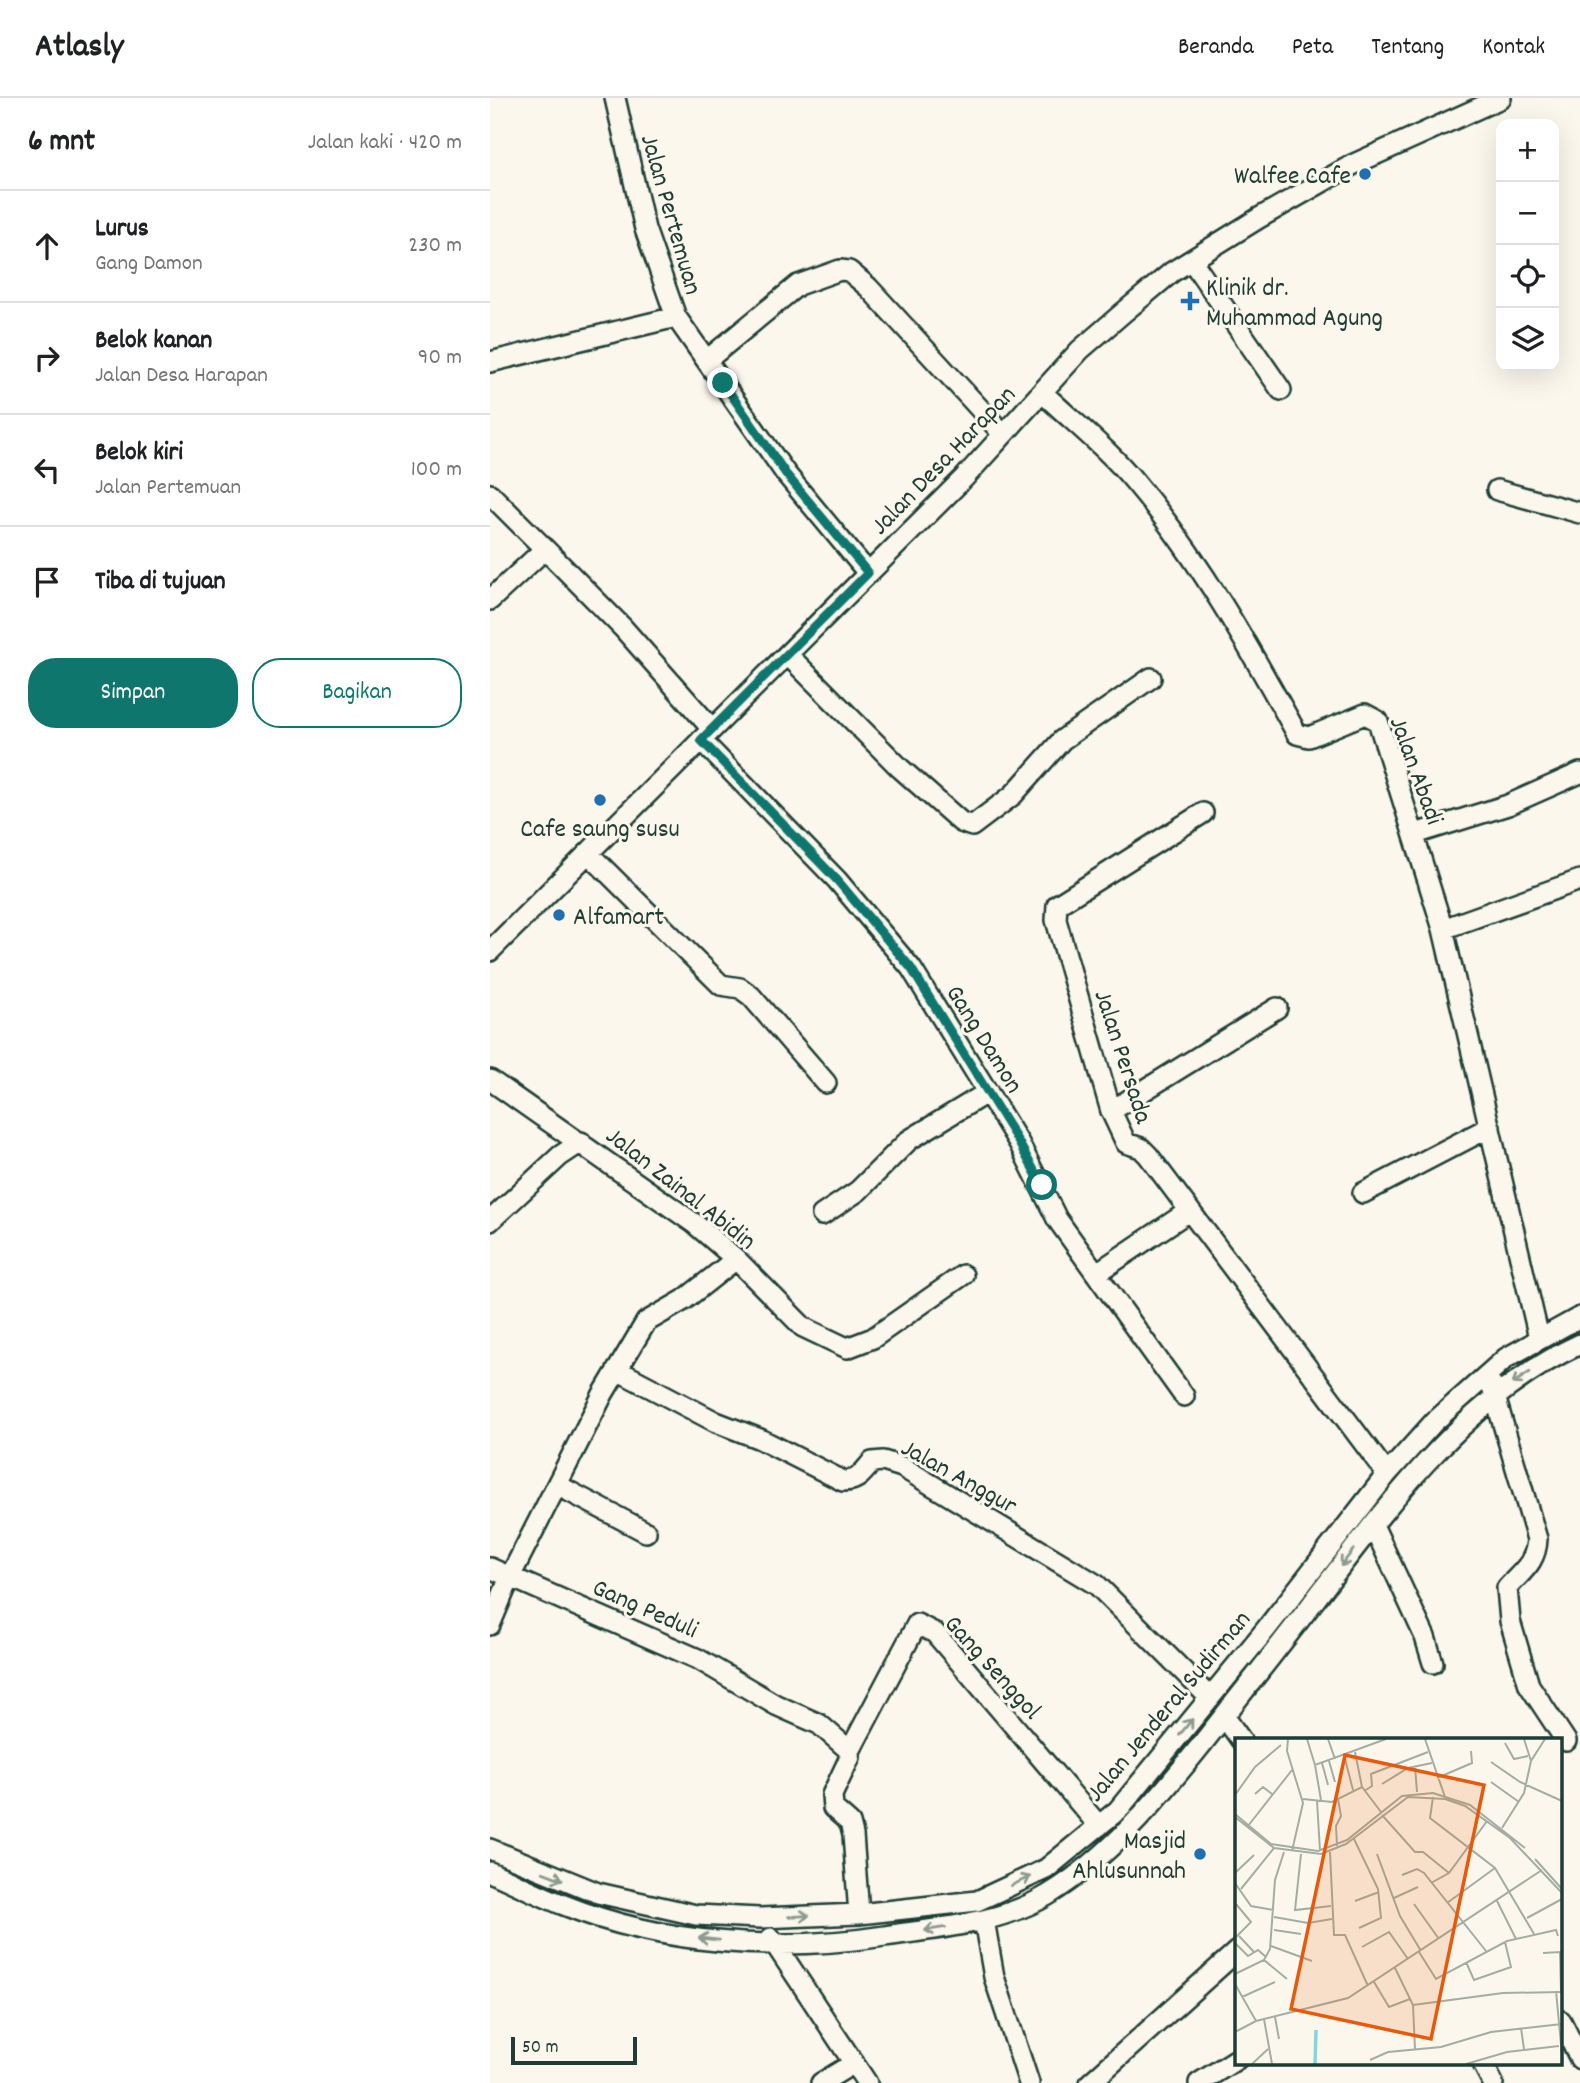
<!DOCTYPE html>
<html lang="id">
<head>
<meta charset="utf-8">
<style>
  :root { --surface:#fff; --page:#f6f6f6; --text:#202124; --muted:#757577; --line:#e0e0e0; --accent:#0f766e }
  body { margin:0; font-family:Dekko,sans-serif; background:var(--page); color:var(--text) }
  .controls { position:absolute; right:21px; top:21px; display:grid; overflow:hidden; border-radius:14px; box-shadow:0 7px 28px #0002 }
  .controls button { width:63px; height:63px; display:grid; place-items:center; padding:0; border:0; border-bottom:2px solid var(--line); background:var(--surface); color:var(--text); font:35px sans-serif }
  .scale { position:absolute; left:21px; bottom:18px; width:126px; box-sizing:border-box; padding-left:7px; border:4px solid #1f3d34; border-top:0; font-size:19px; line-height:24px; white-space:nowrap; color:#1f3d34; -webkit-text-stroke:5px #fbf7ec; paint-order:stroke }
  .stop { position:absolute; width:21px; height:21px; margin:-16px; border:5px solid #0f766e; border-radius:50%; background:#fff }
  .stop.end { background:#0f766e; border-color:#fff; box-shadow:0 2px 7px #0008 }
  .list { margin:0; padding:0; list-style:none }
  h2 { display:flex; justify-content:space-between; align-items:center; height:91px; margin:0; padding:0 28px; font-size:30px }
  h2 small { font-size:23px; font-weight:400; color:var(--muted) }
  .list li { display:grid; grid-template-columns:46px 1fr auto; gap:21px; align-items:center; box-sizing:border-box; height:112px; padding:0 28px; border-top:2px solid var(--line) }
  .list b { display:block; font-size:26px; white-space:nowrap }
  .list p { margin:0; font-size:23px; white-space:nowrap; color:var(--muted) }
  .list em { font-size:23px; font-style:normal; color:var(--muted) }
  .actions { display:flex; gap:14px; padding:21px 28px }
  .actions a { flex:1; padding:16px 0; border:2px solid var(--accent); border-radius:28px; text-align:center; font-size:24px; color:var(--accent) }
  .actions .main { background:var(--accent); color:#fff }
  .icon { flex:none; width:38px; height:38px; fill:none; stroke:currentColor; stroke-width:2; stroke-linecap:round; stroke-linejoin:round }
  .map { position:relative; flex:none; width:1090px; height:1985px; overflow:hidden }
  header { display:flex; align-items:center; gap:42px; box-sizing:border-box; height:98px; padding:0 35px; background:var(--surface); border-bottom:2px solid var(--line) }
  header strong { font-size:33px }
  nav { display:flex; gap:38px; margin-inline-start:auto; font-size:24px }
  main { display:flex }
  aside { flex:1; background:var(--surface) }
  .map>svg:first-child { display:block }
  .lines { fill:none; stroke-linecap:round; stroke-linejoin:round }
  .minor-casing { stroke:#1f3d34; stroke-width:24 }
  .minor { stroke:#fbf7ec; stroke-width:19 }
  .oneway { stroke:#8d9a90 }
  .route { stroke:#0f766e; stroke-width:9 }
  .poi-dot { fill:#1f6fb2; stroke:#fbf7ec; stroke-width:2.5 }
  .labels { text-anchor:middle; stroke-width:6; stroke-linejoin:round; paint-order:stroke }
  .poi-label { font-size:26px; fill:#1f3d34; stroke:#fbf7ec; text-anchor:end }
  .street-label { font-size:26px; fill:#1f3d34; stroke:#fbf7ec }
  .inset-river { fill:none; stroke:#84d5de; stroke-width:3.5 }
  .inset-road { fill:none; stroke:#a3ada2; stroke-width:2 }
  .view { fill:#e8590c; fill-opacity:0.15; stroke:#e8590c; stroke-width:3.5 }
  .inset-edge { fill:none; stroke:#1f3d34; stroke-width:3.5 }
</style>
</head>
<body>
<header>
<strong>Atlasly</strong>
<nav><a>Beranda</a><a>Peta</a><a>Tentang</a><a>Kontak</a></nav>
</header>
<main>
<aside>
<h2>6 mnt<small>Jalan kaki · 420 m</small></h2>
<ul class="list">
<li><svg class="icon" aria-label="ahead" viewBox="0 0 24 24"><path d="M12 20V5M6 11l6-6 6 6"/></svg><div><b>Lurus</b><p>Gang Damon</p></div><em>230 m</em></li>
<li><svg class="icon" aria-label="right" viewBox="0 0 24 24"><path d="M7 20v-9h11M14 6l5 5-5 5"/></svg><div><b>Belok kanan</b><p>Jalan Desa Harapan</p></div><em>90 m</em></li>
<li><svg class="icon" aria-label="left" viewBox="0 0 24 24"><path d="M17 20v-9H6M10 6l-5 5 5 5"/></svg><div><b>Belok kiri</b><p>Jalan Pertemuan</p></div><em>100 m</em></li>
<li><svg class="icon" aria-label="arrive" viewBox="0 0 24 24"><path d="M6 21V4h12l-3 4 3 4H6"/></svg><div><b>Tiba di tujuan</b></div></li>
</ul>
<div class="actions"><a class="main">Simpan</a><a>Bagikan</a></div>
</aside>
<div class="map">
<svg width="1090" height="1985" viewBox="0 0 1090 1985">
  <rect width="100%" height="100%" fill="#fbf7ec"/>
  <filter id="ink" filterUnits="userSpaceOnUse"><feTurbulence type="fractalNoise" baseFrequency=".0143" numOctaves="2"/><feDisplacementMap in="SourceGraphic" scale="14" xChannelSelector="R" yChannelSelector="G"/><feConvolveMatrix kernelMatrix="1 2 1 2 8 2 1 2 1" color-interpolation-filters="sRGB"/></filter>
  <g filter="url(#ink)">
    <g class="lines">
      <g class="minor-casing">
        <path id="minor" d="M125 0 155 131 186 219 296 376 378 475
          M702 163 791 292
          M217 262 308 187 350 172 359 173 378 189 513 336
          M0 264 186 219
          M552 294C582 323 618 351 645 384 709 460 759 549 807 636L819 639 875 616 888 623 953 831 1049 1240
          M1007 392 1090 415
          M0 396 55 451
          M0 502 55 451 133 530 222 631
          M298 557 410 670 471 724 482 728 523 697 572 642 661 580
          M211 642 347 782 421 870 529 1045 567 1121 694 1298
          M713 715 567 807 566 822 621 1013 636 1045 651 1050 658 1057 897 1376
          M925 736 1018 707 1090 675
          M98 755 231 887 250 890 261 898 336 985
          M953 831 1090 782
          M0 853 474 380 590 252 634 214 682 174 769 120 862 67 1011 0
          M0 982 205 1126 246 1161 313 1229 357 1250 383 1240 473 1177
          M621 1013 787 910
          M873 1095 1000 1029
          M332 1117 368 1093 419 1042 498 994
          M0 1123 70 1058 91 1044
          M607 1175 699 1113
          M127 1272 226 1324 270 1341 353 1383C369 1383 372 1375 382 1364L393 1363 412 1369 607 1487 720 1600
          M1001 1285 1047 1441C1046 1465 1032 1473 1017 1490L1020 1523 1039 1587 1076 1643
          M67 1387 156 1434
          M883 1427 935 1539 943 1565
          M0 1470 208 1561 286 1607 329 1626 360 1653
          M0 1527 21 1477 113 1296 156 1224 194 1202 246 1161
          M734 1618 751 1642
          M0 1751 108 1795 206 1817 270 1820 369 1816 487 1803 556 1771 628 1712 777 1530 897 1376 944 1324 1016 1260 1090 1219
          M0 1774C25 1785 49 1797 74 1807 173 1847 290 1854 395 1838 449 1830 509 1826 558 1797 620 1759 667 1702 712 1646 748 1600 785 1554 821 1507 897 1408 974 1300 1090 1246
          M369 1816 363 1737 360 1725 343 1710 342 1697 360 1659V1653L427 1526 445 1535 609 1728
          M494 1822 504 1879 539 1985
          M281 1840 377 1985
          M1071 1923 1090 1961
          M993 1966 1003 1985
          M331 1985 364 1965
          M600 1985 747 1853
          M709 1985 747 1961"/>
      </g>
      <use href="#minor" class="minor"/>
    </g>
    <defs><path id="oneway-shaft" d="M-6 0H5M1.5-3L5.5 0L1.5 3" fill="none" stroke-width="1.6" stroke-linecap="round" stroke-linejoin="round" transform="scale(1.75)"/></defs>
    <g class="oneway">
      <use href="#oneway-shaft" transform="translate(1031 1280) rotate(147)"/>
      <use href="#oneway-shaft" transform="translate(857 1460) rotate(127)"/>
      <use href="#oneway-shaft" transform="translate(696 1629) rotate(-51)"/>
      <use href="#oneway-shaft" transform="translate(63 1778) rotate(21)"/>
      <use href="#oneway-shaft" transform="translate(531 1783) rotate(-25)"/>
      <use href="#oneway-shaft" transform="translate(309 1818) rotate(-3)"/>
      <use href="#oneway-shaft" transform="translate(445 1831) rotate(171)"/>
      <use href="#oneway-shaft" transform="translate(219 1841) rotate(-174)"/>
    </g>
  </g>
  <g class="lines" filter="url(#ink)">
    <path class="route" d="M233 285 296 376 378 475 211 642 347 782 421 870 529 1045 552 1087"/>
  </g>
  <g class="poi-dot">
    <circle cx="875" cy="76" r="7"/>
    <path d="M696.5 192.5h7v7h7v7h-7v7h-7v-7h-7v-7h7z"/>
    <circle cx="110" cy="702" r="7"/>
    <circle cx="69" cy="817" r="7"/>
    <circle cx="710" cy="1756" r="7"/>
  </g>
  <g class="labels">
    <g class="poi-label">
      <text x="861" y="85">Walfee Cafe</text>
      <text x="716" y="197" text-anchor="start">Klinik dr.<tspan x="716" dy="30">Muhammad Agung</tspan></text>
      <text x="110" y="738" text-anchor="middle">Cafe saung susu</text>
      <text x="83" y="826" text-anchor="start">Alfamart</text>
      <text x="696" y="1750">Masjid<tspan x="696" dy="30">Ahlusunnah</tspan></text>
    </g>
    <g class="street-label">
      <text transform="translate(183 116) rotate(74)" y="9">Jalan Pertemuan</text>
      <text transform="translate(452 361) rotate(-46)" y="9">Jalan Desa Harapan</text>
      <text transform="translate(928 672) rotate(70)" y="9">Jalan Abadi</text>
      <text transform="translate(496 940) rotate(58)" y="9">Gang Damon</text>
      <text transform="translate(635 958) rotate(72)" y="9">Jalan Persada</text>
      <text transform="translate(192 1089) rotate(38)" y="9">Jalan Zainal Abidin</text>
      <text transform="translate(470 1377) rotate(29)" y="9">Jalan Anggur</text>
      <text transform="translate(156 1509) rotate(24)" y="9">Gang Peduli</text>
      <text transform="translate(504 1568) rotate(48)" y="9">Gang Senggol</text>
      <text transform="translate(677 1607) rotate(-50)" y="9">Jalan Jenderal Sudirman</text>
    </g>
  </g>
  <g transform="translate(745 1640)">
    <rect width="327" height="327" fill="#fbf7ec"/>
    <path class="inset-river" d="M80 326 81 292"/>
    <path class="inset-road" d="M53 1 52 13 68 65 57 113M72 1 80 27 151 1M93 1 100 21M190 1 210 59M289 1 296 23M270 5 279 21 293 18M120 14 127 49M109 17 118 52M94 23 100 44M256 24 285 44 327 63M87 25 93 47M80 27 86 62M180 28 182 54M202 40 237 25 236 13M256 44 284 64M147 46 173 30 197 25M129 53 137 48 136 36 193 14M20 56 28 49 37 56M0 57 20 29 46 7M198 59 195 80 260 130 299 196M68 61 97 64 127 49 146 74M82 63 85 113M0 76 36 106 83 113 112 102 167 58 198 55 235 67 290 110M147 77 180 114H188L214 135M0 79 39 110 86 116 111 106 173 59 210 61 230 68 275 100 327 155M13 88 57 32M267 90 289 55 296 23 310 1M119 101 143 151 146 180 124 190M102 108 101 88 106 78 103 61M95 114 99 197H110L133 248M66 116 60 172 96 168M142 116 165 178 186 213M300 121 327 151M0 135 19 117M167 137 182 131 189 135 251 213M0 145 16 168 39 172M196 145 214 135 252 83M6 151 39 110M159 160 183 149M120 163 144 154M262 163 281 201M212 165 260 130M179 166 204 201M39 179 73 185 97 181M292 180 327 161M39 192 66 196M4 198 19 214M0 200 16 184 1 166M0 205 13 218 23 212 31 219M36 208 77 223M127 209 154 194 173 221M184 214 201 241 272 203 321 192 323 198M308 215 325 214 326 254M29 222 52 241M231 224 239 242 276 229 270 204M160 230 178 267 180 311M0 236 29 222 35 211 40 142 49 114M139 244 154 269 175 261M0 246 21 283M321 253 327 317M7 259 40 244M178 267 268 255 327 254M40 279 44 301M29 281 37 326M286 290 289 311M0 294 21 283 113 260 307 132M135 322 153 314 206 309 256 294 327 286M17 326 33 311M231 326 272 314 324 308"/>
    <path class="view" d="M110 17 249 47 196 301 56 271Z"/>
    <rect width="327" height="327" class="inset-edge"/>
  </g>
</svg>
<div class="controls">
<button>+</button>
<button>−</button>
<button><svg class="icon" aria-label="locate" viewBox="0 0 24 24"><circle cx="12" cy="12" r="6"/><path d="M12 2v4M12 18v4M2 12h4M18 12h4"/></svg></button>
<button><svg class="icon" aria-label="layers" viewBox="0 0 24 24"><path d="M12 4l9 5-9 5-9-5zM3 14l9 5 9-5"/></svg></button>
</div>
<div class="scale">50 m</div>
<div class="stop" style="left:552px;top:1087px"></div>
<div class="stop end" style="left:233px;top:285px"></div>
</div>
</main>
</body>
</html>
